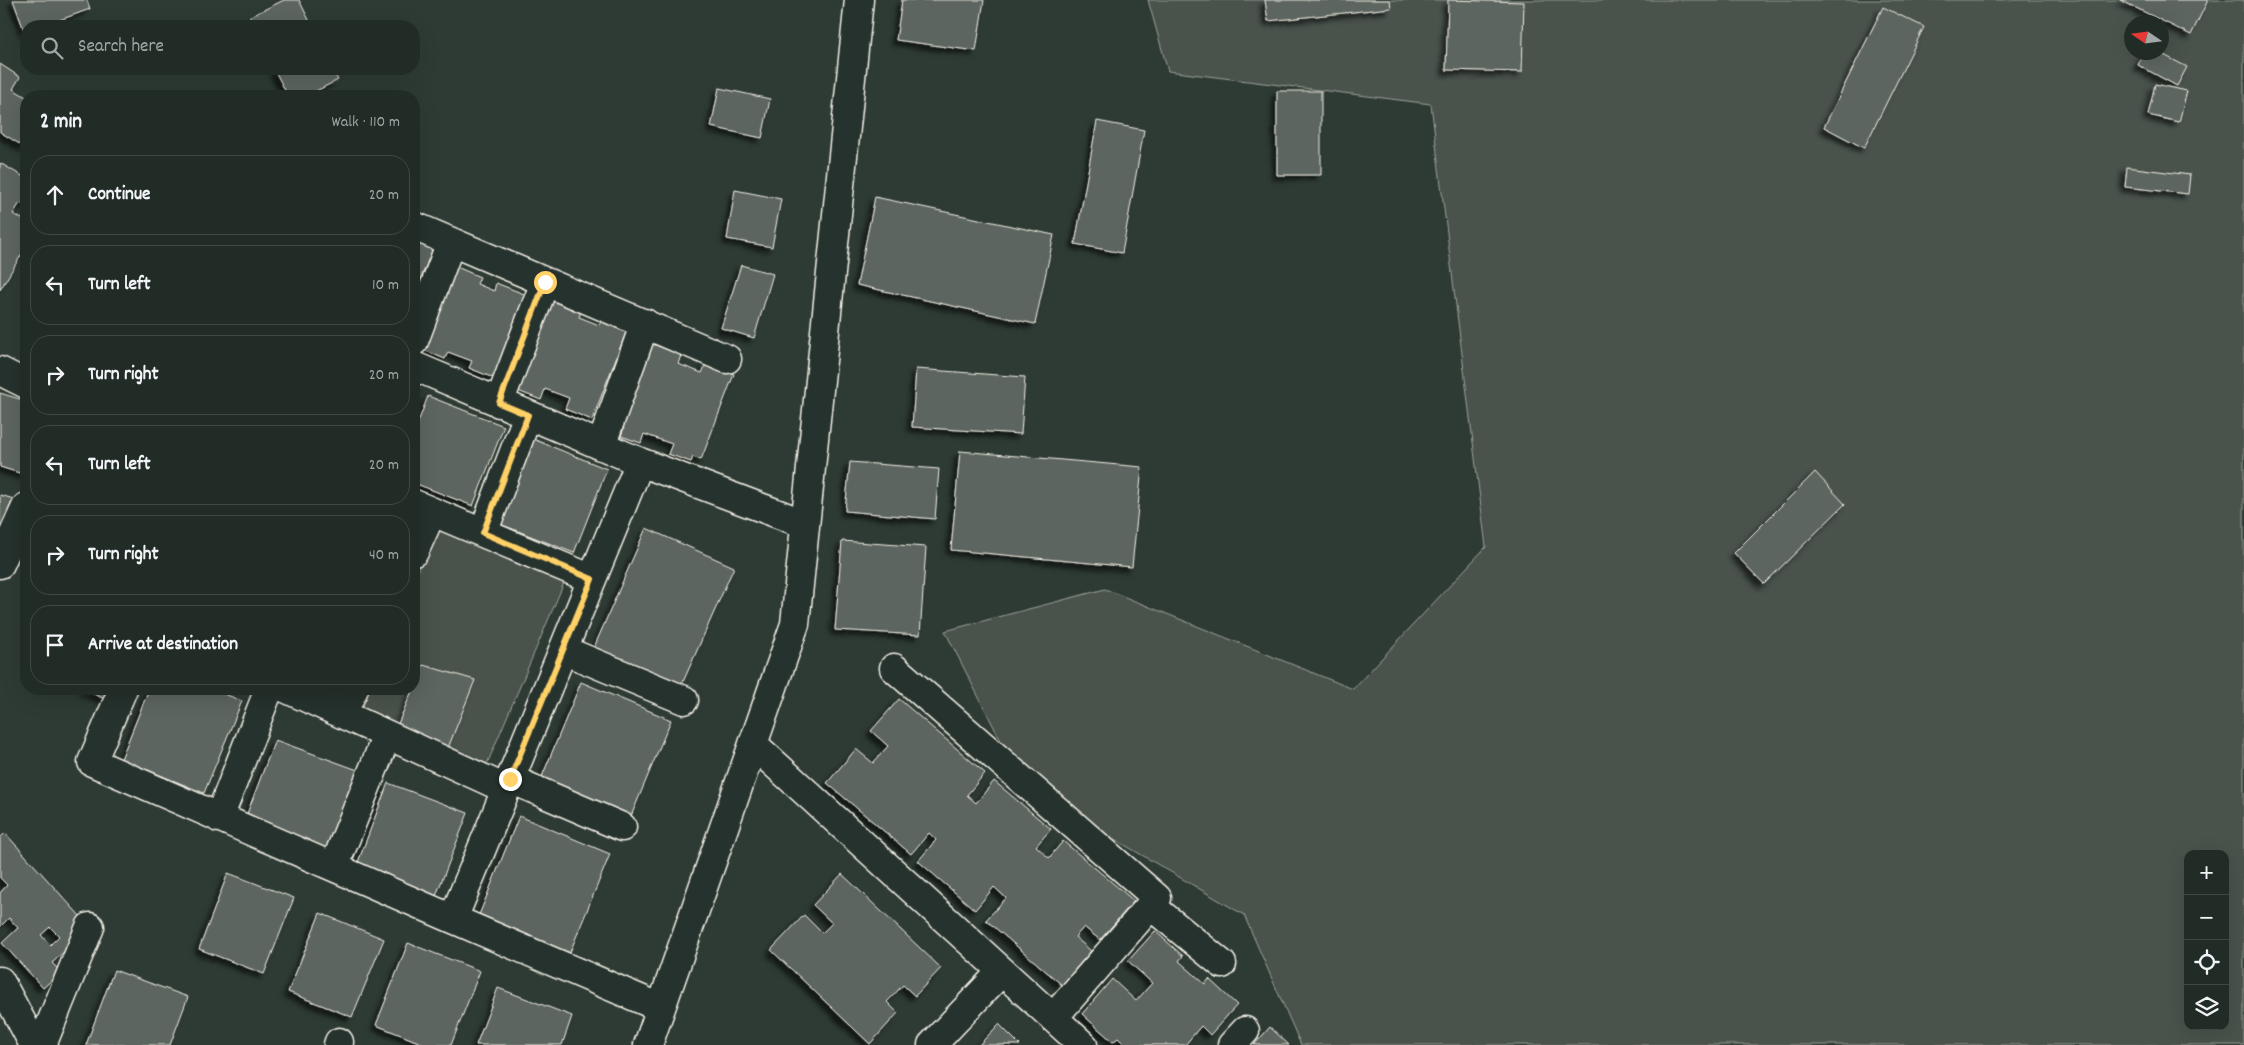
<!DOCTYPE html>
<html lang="en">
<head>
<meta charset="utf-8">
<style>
  :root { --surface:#222c27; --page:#2e3833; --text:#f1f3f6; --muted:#a2a7a7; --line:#3f4844 }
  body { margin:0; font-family:Dekko,sans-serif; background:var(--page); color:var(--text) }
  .controls { position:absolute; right:15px; bottom:15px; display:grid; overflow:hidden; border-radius:10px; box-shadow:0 5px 20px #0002 }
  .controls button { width:45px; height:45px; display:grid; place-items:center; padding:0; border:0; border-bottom:1px solid var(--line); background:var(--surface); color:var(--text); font:25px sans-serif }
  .compass { position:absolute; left:2124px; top:15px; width:45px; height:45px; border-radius:50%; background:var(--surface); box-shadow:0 5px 20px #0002; rotate:283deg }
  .stop { position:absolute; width:15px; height:15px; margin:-11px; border:4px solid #ffd166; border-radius:50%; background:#fff }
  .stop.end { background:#ffd166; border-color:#fff; box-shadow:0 1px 5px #0008 }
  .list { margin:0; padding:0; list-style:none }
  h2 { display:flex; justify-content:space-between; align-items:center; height:65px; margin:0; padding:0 20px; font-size:21px }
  h2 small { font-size:16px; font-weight:400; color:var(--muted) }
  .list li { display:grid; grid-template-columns:32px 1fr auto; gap:15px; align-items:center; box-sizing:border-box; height:80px; margin:0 10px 10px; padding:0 10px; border:1px solid var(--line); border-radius:20px }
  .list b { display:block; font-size:19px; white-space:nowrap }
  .list em { font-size:16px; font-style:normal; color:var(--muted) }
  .icon { flex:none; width:28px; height:28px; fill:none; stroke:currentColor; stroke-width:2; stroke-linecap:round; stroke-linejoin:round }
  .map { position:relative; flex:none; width:2244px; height:1045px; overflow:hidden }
  .search { position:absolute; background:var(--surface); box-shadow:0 5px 20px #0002; left:20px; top:20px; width:400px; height:55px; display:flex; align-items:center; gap:12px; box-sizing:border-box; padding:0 18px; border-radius:20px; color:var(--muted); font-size:19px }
  .panel { position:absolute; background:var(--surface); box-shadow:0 5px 20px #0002; left:20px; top:90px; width:400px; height:605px; border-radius:20px }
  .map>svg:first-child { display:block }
  .green { fill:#48524c; stroke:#9ea29a; fill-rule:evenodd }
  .building { fill:#5c655e; stroke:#f4f1e8; fill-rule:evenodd; filter:url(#shadow) }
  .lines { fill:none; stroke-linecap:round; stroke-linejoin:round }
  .minor-casing { stroke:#f4f1e8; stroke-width:31 }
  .minor { stroke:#26332d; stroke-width:28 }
  .route { stroke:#ffd166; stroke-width:6 }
</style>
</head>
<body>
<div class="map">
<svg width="2244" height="1045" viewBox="0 0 2244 1045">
  <defs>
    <filter id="shadow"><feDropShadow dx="-4.5" dy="4.5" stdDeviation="2.5" flood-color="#0009"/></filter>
  </defs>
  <rect width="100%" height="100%" fill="#2e3b34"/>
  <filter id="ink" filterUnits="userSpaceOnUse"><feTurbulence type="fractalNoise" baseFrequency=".02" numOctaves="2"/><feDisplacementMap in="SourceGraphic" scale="10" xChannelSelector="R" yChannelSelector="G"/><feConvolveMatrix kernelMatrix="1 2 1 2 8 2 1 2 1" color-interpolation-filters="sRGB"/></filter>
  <g filter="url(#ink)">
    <path class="green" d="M1148 0H2244V1045H1301L1244 915 1024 786 945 631 1105 589 1353 689 1486 547 1431 104 1168 71ZM2132 22H2162V52H2132ZM2188 854H2225V1026H2188Z
      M437 526 566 578 487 764 358 705 365 689H414V579Z"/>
    <path class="building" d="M13 0H87L90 9 43 26H26L25 33Z
      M284 0H299L312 26H254L249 17Z
      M902 0H984L976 51 896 40Z
      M1265 0H1390L1391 8 1268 21Z
      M1448 0 1524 2 1522 72 1446 70Z
      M2120 0H2208L2191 35Z
      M1883 7 1924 27 1864 148 1824 127Z
      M2144 52H2158L2187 67 2177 86 2138 65Z
      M0 64 20 77 13 89 26 97V148L0 132Z
      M274 69H332L338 80 306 96H288Z
      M2155 84 2187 91 2179 122 2148 115Z
      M719 88 770 99 762 138 711 127Z
      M1277 91H1321V175H1277Z
      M1097 121 1144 130 1122 253 1075 244Z
      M0 163 22 176 26 169V206L20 203 13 214 26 221V247L0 290Z
      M2127 167 2190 175 2188 194 2125 187Z
      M735 190 781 199 772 247 727 239Z
      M875 197 1054 235 1035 324 857 285Z
      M414 238 434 246 414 295Z
      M452 265 480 277 477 284 494 291 496 283 529 296 496 379 469 368 472 361 448 352 445 359 419 348Z
      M741 265 773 274 754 338 721 328Z
      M553 301 581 312 579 317 599 325 602 320 627 330 592 420 565 409 569 398 545 389 541 400 518 391Z
      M650 343 681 355 678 364 702 373 706 364 734 374 701 460 693 457 691 462 668 454 672 444 644 434 641 443 621 436 624 428 620 426Z
      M916 369 1025 377 1021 434 912 427Z
      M0 393 26 401V475L0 467Z
      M428 396 504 426 473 506 414 483V433Z
      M533 439 607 469 574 553 500 524Z
      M960 451 1142 467 1132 567 951 550Z
      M850 462 939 469 935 519 845 511Z
      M1815 472 1845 504 1764 584 1734 553Z
      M0 495 14 499 0 545Z
      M646 528 734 567 679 691 592 652Z
      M842 541 926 547 920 635 835 630Z
      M423 665 475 680 446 753 395 731Z
      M581 682 671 720 629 821 539 784Z
      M82 689H110L105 699Z
      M149 689H212L242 701 204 793 121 759Z
      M319 689H346L341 701Z
      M899 699 985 773 967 795 976 803 994 781 1051 829 1036 846 1049 858 1063 841 1134 901 1100 940 1084 927 1075 937 1091 951 1062 985 986 920 1006 898 994 887 975 910 918 861 936 840 929 833 911 854 827 783 856 749 873 763 888 746 871 731Z
      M275 740 366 773 333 861 242 827Z
      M388 783 468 813 434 901 355 870Z
      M519 816 610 854 566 962 475 925Z
      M5 833 90 927 52 963 61 972 43 988 2 943 18 928 9 918 0 927V893L7 885 0 878V838ZM50 927 59 936 50 945 41 935Z
      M228 873 294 898 264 974 199 949Z
      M842 874 941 968 915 996 903 985 887 1002 898 1013 870 1044 771 950 804 915 822 933 832 923 813 905Z
      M320 913 384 939 352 1017 288 992Z
      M1155 931 1183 956 1179 961 1205 984 1209 979 1237 1005 1210 1035 1201 1026 1185 1045H1125L1118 1038 1113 1042 1082 1014 1112 979 1136 1001 1152 983 1128 961Z
      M408 943 480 971 451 1045H426L376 1025Z
      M114 970 188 997 170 1045H86Z
      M498 988 572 1016 562 1045H476Z
      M999 1024 1020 1045H979Z
      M1270 1027 1289 1045H1254Z"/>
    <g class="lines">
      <g class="minor-casing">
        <path id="minor" d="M414 226 727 359
          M414 341 451 242
          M414 366 640 462 805 524
          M0 371 26 384
          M499 403 545 282
          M601 446 645 323
          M414 504 592 579
          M483 533 528 415
          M414 552 432 512
          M0 564 26 507
          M563 650 684 700
          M894 668 1157 898 1053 1018
          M123 689 92 762 453 919 640 462
          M287 689 506 789
          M342 714 354 689
          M753 744 1083 1045
          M510 779 622 827
          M219 818 269 689
          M334 867 387 735
          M1150 905 1222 964
          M453 919 661 1008
          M0 981 34 1045
          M42 1045 90 927
          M338 1045 339 1042
          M648 1045 795 624 859 0
          M932 1045 1002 971
          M1232 1045 1245 1031"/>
      </g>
      <use href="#minor" class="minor"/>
    </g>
  </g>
  <g class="lines" filter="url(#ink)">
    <path class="route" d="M510 779 592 579 483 533 528 415 499 403 545 282"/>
  </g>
</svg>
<div class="controls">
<button>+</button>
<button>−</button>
<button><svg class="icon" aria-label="locate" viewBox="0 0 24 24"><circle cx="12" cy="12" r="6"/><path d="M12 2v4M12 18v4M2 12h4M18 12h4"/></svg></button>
<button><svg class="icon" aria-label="layers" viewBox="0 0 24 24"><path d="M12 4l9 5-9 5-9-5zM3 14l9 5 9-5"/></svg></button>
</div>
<svg class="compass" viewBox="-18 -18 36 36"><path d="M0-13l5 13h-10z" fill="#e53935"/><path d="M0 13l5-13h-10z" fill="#a2a7a7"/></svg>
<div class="stop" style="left:545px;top:282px"></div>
<div class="stop end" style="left:510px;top:779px"></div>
<div class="search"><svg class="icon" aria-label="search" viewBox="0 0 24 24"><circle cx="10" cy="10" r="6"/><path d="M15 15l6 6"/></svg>Search here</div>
<section class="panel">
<h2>2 min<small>Walk · 110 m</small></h2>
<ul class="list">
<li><svg class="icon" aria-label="ahead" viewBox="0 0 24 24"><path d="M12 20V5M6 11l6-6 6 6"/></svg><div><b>Continue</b></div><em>20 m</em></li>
<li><svg class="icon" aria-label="left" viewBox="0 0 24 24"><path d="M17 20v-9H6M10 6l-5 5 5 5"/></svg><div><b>Turn left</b></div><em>10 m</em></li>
<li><svg class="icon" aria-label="right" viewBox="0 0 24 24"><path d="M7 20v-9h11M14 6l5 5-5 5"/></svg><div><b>Turn right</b></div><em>20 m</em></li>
<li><svg class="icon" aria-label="left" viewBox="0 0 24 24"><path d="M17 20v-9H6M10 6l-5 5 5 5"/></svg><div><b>Turn left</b></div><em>20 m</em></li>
<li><svg class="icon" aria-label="right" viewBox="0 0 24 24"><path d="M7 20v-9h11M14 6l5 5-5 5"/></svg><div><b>Turn right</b></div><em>40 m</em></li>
<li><svg class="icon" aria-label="arrive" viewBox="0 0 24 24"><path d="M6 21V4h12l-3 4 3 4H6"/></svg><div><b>Arrive at destination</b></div></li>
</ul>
</section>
</div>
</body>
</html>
